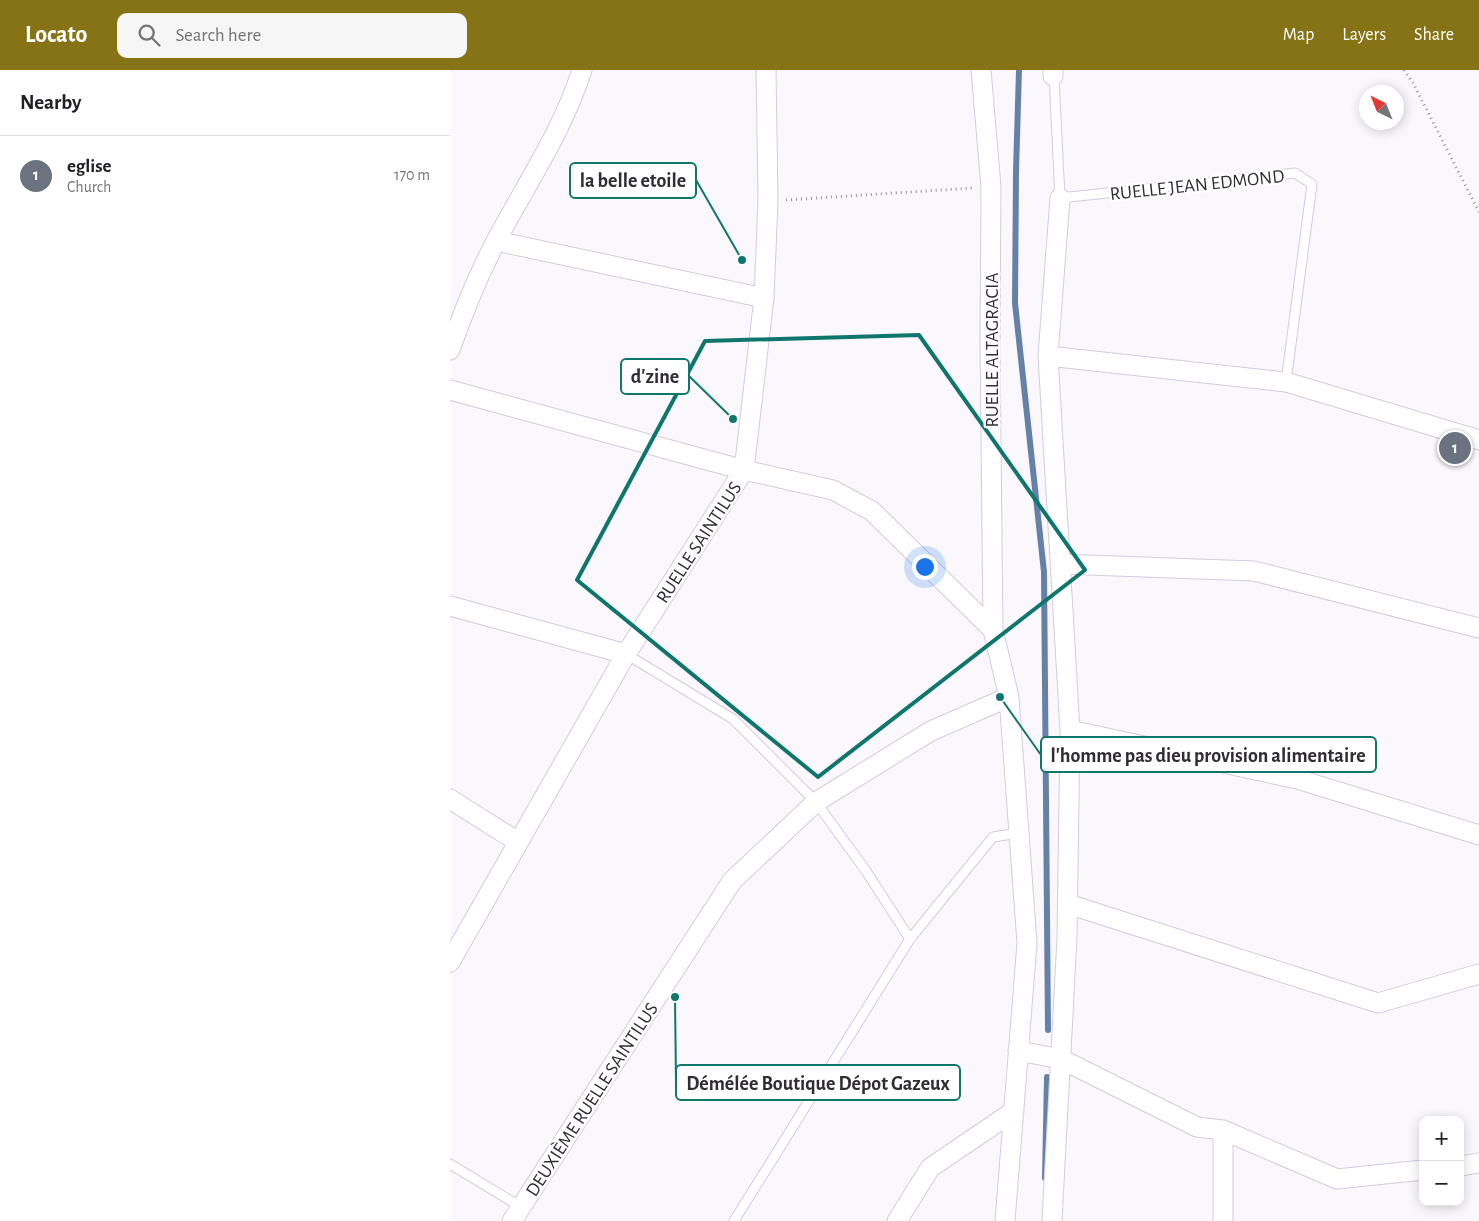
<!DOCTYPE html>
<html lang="en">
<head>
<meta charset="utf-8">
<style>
  :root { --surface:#fff; --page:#f6f6f6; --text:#202124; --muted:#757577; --line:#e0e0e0; --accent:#857315 }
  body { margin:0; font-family:"Alegreya Sans",sans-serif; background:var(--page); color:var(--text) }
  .controls { position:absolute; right:15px; bottom:15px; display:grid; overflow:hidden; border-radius:10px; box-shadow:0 2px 12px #0003 }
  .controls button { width:45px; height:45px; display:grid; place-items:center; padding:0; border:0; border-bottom:1px solid var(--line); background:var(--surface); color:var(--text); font:25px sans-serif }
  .compass { position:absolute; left:909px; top:15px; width:45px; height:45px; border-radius:50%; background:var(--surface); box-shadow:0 2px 12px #0003; rotate:317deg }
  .you { position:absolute; left:474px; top:496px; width:18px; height:18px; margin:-12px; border:4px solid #fff; border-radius:50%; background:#1a73e8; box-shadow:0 0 0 8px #1a73e833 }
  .badge { display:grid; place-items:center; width:32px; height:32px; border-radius:50%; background:var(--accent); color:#fff; font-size:16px; font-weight:700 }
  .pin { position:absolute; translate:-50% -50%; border:2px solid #fff; box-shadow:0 1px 5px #0006 }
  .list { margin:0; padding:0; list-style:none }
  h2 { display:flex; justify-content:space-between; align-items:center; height:65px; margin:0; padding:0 20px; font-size:21px }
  h2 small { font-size:16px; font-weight:400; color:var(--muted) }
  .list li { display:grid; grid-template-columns:32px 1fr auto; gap:15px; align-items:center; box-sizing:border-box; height:80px; padding:0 20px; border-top:1px solid var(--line) }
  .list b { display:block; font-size:19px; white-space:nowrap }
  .list p { margin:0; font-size:16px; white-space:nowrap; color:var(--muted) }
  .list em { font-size:16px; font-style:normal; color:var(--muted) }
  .icon { flex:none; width:28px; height:28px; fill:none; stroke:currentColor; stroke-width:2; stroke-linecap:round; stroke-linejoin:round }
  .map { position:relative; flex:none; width:1029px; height:1151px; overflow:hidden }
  header { display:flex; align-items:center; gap:30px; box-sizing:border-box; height:70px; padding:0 25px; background:var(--accent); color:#fff }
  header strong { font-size:24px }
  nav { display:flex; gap:28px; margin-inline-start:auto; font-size:18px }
  .search { width:350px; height:45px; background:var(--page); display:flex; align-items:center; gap:12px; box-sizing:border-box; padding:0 18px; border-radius:10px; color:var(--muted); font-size:19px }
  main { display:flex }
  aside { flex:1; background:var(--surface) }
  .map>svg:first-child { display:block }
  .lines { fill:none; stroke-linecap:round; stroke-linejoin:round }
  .stream { stroke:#6581a8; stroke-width:6 }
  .service-casing { stroke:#d5cadf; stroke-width:11 }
  .minor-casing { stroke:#d5cadf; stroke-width:21 }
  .path { stroke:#969399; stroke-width:3; stroke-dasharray:1 4; stroke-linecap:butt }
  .service { stroke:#fff; stroke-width:9 }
  .minor { stroke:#fff; stroke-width:19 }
  .marked { fill:none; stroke:#0f766e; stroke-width:4; stroke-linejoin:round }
  .labels { text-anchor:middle; stroke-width:5; stroke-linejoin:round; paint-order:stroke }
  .street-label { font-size:19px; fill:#312d35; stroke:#fff }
  .leader { fill:none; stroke:#0f766e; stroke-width:2 }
  .callout-dot { fill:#0f766e; stroke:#fff; stroke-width:2 }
  .callout { fill:#fff; stroke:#0f766e; stroke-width:2 }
  .callout-label { font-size:20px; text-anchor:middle; font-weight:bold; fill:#312d35 }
</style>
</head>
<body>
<header>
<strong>Locato</strong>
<div class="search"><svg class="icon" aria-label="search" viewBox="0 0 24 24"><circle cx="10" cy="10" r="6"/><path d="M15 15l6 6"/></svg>Search here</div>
<nav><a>Map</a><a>Layers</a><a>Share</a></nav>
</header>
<main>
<aside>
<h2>Nearby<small></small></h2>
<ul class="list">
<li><span class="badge" style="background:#6b7280">1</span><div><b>eglise</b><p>Church</p></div><em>170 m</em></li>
</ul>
</aside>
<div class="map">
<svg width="1029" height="1151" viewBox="0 0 1029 1151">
  <rect width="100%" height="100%" fill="#fbf8fd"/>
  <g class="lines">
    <path class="stream" d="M569 0 566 101 565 233 594 502 598 960
      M595 1108 597 1007"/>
    <g class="service-casing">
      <path id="service" d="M604 6 610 128 845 103 862 114 836 312
        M176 584 283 649 366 732 416 801 460 869
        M0 1094 71 1137
        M284 1151 460 869 543 767 569 763"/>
    </g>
    <g class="minor-casing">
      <path id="minor" d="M531 0 541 117 540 272 543 560 559 627 577 873 555 1151
        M603 0V6
        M46 171 314 228
        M0 280C13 242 28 206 46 171 76 115 113 60 132 0
        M598 286 836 312 1029 370
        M0 320 294 400 383 420 422 441 543 560
        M610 494 804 501 1029 558
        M0 536 176 584
        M620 660 847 709 1029 765
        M0 729 68 772
        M618 834 928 933 1029 904
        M0 892 176 584 294 400 314 228 318 131 316 0
        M568 981 611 989 747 1057 773 1060 887 1109 973 1100
        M1010 1096 1029 1093
        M62 1151 282 811 366 732 481 661 559 627
        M447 1151 480 1098 564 1041
        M602 1151 617 868 620 660 598 286 610 128
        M773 1151V1060"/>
    </g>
    <path class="path" d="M954 0 963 13 1029 142
      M336 130 522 118"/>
    <use href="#service" class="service"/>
    <use href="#minor" class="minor"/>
  </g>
  <path class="marked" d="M469 265 635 500 368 707 127 510 255 271Z"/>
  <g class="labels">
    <g class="street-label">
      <text transform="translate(747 114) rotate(-6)" y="7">RUELLE JEAN EDMOND</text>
      <text transform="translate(541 280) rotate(-90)" y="7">RUELLE ALTAGRACIA</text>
      <text transform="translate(248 472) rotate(-57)" y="7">RUELLE SAINTILUS</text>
      <text transform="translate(141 1029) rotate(-57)" y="7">DEUXIÈME RUELLE SAINTILUS</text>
    </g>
  </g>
  <path class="leader" d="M292 190L246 110M283 349L239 306M550 627L591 685M225 927L226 1013"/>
  <g class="callout-dot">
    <circle cx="292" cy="190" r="5"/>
    <circle cx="283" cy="349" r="5"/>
    <circle cx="550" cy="627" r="5"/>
    <circle cx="225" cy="927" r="5"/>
  </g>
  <g class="callout">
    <rect x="120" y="93" width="126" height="35" rx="5"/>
    <rect x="171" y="289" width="68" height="35" rx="5"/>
    <rect x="591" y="667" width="335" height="35" rx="5"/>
    <rect x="226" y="995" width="284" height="35" rx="5"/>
  </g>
  <g class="callout-label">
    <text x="183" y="117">la belle etoile</text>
    <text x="205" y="313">d'zine</text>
    <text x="758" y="692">l'homme pas dieu provision alimentaire</text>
    <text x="368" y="1020">Démélée Boutique Dépot Gazeux</text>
  </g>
</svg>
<div class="controls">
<button>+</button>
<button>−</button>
</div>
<svg class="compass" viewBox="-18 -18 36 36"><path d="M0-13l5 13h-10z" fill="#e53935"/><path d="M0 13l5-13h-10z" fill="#757577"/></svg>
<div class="you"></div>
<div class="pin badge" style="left:1005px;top:378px;background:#6b7280">1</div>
</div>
</main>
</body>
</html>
